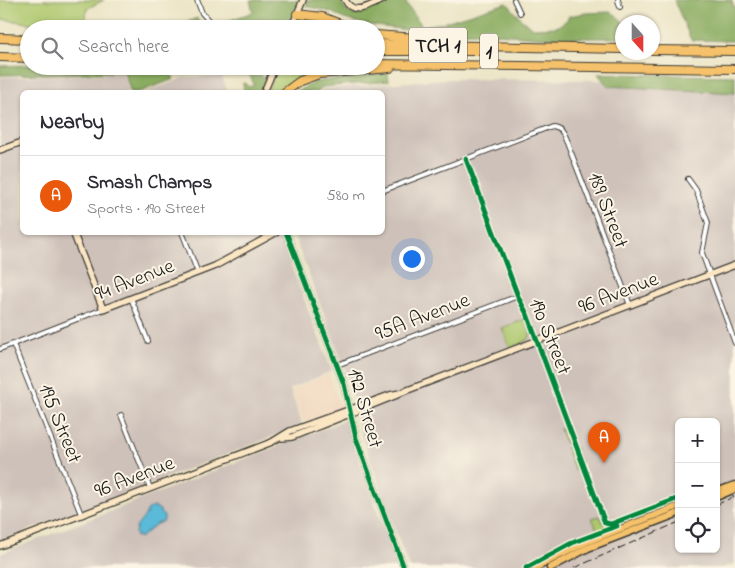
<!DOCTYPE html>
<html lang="en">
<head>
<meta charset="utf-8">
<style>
  :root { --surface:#fff; --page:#f2f2f3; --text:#2b2b33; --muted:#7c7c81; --line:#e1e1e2; --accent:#ea580c }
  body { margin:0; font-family:"Indie Flower",sans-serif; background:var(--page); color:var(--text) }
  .controls { position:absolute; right:15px; bottom:15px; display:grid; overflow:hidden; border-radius:8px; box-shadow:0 1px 4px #0004 }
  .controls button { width:45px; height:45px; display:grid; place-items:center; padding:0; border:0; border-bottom:1px solid var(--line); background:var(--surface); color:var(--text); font:25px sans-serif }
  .compass { position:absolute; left:615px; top:15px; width:45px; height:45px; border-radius:50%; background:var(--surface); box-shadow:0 1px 4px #0004; rotate:159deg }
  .you { position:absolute; left:411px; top:258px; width:18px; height:18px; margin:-12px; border:4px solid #fff; border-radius:50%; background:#1a73e8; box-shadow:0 0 0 8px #1a73e833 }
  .badge { display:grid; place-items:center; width:32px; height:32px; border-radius:50%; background:var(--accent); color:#fff; font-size:16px; font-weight:700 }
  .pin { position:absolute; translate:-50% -41px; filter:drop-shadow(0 1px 2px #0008) }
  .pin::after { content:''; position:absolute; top:26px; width:18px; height:15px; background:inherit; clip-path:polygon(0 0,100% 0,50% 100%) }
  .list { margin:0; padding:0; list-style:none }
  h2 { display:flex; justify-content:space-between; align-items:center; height:65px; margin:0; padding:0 20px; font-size:21px }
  h2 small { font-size:16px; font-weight:400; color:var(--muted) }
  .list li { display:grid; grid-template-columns:32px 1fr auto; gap:15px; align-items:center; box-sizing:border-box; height:80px; padding:0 20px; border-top:1px solid var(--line) }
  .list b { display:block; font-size:19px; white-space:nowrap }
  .list p { margin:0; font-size:16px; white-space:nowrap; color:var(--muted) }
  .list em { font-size:16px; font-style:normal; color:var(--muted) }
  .icon { flex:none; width:28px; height:28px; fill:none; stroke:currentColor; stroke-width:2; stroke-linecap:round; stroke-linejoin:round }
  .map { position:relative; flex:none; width:735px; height:568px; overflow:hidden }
  .search { position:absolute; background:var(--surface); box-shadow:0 1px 4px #0004; left:20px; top:20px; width:365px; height:55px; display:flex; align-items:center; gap:12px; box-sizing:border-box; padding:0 18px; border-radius:28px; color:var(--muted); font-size:19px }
  .panel { position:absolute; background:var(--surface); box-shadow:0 1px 4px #0004; left:20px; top:90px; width:365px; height:145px; border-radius:8px }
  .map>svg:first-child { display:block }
  .built { fill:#f0d5bc }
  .industrial { fill:#cec1b9; fill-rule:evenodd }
  .green { fill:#adc76d; stroke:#647244 }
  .forest { fill:#8aac60; stroke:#53643e }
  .water { fill:#5abad8; stroke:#3b6b7a }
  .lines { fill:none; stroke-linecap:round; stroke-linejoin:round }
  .street-casing { stroke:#3b3a35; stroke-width:6 }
  .secondary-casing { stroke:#3b3a35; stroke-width:8 }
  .primary-casing { stroke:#3b3a35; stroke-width:9 }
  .highway-casing { stroke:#3b3a35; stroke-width:10 }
  .street { stroke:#fff; stroke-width:4 }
  .secondary { stroke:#fbe6c4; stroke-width:5.5 }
  .primary { stroke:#f5c16b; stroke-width:6 }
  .highway { stroke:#f5c16b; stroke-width:8 }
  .rail { stroke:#1c1c1c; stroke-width:1; stroke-dasharray:8 4; stroke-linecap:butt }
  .cycleway-casing { stroke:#fcf5e5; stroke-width:8 }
  .cycleway { stroke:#00873e; stroke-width:5 }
  .labels { text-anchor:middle; stroke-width:4; stroke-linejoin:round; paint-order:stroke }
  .shield { fill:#fcf5e5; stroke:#5f5d58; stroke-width:1 }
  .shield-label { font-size:20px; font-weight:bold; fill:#1c1c1c }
  .street-label { font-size:21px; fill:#1c1c1c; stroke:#fcf5e5 }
</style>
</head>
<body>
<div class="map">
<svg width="735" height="568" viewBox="0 0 735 568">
  <rect width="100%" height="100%" fill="#fcf5e5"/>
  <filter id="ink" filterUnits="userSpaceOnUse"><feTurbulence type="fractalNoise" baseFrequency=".02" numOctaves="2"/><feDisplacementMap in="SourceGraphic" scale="10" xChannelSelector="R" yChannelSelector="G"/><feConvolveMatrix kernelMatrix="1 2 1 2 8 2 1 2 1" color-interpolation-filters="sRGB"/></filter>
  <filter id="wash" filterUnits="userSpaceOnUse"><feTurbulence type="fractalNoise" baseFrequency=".0096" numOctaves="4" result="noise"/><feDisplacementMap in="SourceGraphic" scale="20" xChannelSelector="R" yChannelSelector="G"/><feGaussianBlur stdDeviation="1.12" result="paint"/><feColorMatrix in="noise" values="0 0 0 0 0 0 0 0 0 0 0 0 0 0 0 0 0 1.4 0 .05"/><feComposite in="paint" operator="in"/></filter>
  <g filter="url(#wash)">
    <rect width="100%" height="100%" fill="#eae3c3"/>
    <path class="built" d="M329 374 341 410 304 423 292 390Z"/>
    <path class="industrial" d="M123 74 130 92H22V232L278 233 332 371 290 389 302 424 264 440 0 541V77Z
      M186 77H222L228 92H144Z
      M448 79 735 81V563L722 568H411L405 557 362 436 350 382 293 233 382 232V92H321L323 89ZM679 422H716V549H679Z
      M345 420 397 566 393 568H0V554Z"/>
    <path class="green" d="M0 0H104L88 8 83 27 70 24 50 26 0 19Z
      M277 67 353 68 332 71 282 92H267Z
      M526 319C535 341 529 340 510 348L502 328Z
      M567 427 571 437 568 441 565 443 560 429Z
      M572 446 575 448 581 465 575 470 566 448Z
      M600 516 604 524 611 527 598 532 592 518Z"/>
    <path class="forest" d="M250 0H299L286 29H205L253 12Z
      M307 0H340L345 9 353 15 396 0H404L422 26 442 23 507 3 523 21 533 28 557 27 567 20 569 16 586 13 612 12 623 22 622 38H549L472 32 430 33 369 25 344 19 331 12 306 6Z
      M674 0H731L735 9V41L691 40Z
      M197 18 202 29H169Z
      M29 65 96 67 167 66 174 79 139 92H131L124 72 0 75V66Z
      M248 71 259 73 265 80 260 92H244L243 83 244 82 249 87 254 85Z
      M388 73 389 81 322 87 318 92H296L315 82Z
      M598 74 735 76V93L608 86Z"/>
    <path class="water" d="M155 507 160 510V513L164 516V521L155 525 140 538 139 536 136 537C133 527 139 525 144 517 146 515 147 512 148 509Z"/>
  </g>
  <g filter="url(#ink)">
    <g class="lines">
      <g class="street-casing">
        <path id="street" d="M197 0 202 13 209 21
          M514 0 520 13
          M618 0 620 7
          M466 159 519 299 527 314 605 523 611 524 679 498
          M688 179 696 190 708 223 702 253 735 343
          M382 191 552 126C562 128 563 133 567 142L630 305
          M182 232 198 273
          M131 298 148 341
          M13 344 81 514
          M0 349 103 309
          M337 365 518 296
          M121 415 150 488"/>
      </g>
      <g class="secondary-casing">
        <path id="secondary" d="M345 0C354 17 370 5 383 0
          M291 29 303 0
          M264 92 275 66
          M0 150 22 142
          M73 232 103 309 215 266 277 232
          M286 232 344 384 356 438 404 568
          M282 438 292 437 397 395
          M0 546 272 442 290 431 390 395 400 393 735 265"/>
      </g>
      <g class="primary-casing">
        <path id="primary" d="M716 492 735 485
          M716 497 735 489
          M535 568 584 543 679 506
          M550 568 588 548 679 513"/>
      </g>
      <g class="highway-casing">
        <path id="highway" d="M297 14 322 17 353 29
          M376 35 456 41
          M0 38 29 39
          M376 44 622 49
          M652 50 735 51
          M376 51H486
          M0 57 29 58
          M376 64 735 69
          M285 92 300 81 319 74 390 68"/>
      </g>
      <use href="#street" class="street"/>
      <use href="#secondary" class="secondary"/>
      <use href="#primary" class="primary"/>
      <use href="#highway" class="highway"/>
      <path class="rail" d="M716 505 735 496
        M574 568 679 522"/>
      <g class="cycleway-casing">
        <path id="cycleway" d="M466 159 519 299 527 314 605 523 611 524 679 498
          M286 232 344 384 356 438 404 568
          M526 568 572 543 617 526"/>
      </g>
      <use href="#cycleway" class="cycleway"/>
    </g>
  </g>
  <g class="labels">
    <g class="shield">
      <rect x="409" y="27.5" width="58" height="35" rx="4"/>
      <rect x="480" y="33.5" width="18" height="35" rx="4"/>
    </g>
    <g class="shield-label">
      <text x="438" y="52">TCH 1</text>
      <text x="489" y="58">1</text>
    </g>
    <g class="street-label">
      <text transform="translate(609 210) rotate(69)" y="7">189 Street</text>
      <text transform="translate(134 279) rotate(-21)" y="7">94 Avenue</text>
      <text transform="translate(618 292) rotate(-21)" y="7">96 Avenue</text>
      <text transform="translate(422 316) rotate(-21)" y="7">95A Avenue</text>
      <text transform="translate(551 336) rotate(68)" y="7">190 Street</text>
      <text transform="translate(366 408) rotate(74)" y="7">192 Street</text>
      <text transform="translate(61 423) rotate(68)" y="7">195 Street</text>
      <text transform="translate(134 476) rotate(-21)" y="7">96 Avenue</text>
    </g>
  </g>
</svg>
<div class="controls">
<button>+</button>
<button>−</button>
<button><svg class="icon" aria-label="locate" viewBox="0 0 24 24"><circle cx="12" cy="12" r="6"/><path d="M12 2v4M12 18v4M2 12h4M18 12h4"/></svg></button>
</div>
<svg class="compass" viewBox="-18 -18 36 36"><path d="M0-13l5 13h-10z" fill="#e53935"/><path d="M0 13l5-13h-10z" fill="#7c7c81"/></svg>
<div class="you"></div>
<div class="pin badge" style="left:604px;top:463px">A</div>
<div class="search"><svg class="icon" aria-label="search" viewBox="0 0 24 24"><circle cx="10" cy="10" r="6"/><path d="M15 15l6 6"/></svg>Search here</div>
<section class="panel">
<h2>Nearby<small></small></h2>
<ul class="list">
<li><span class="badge">A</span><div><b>Smash Champs</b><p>Sports · 190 Street</p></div><em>580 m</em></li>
</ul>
</section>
</div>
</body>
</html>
